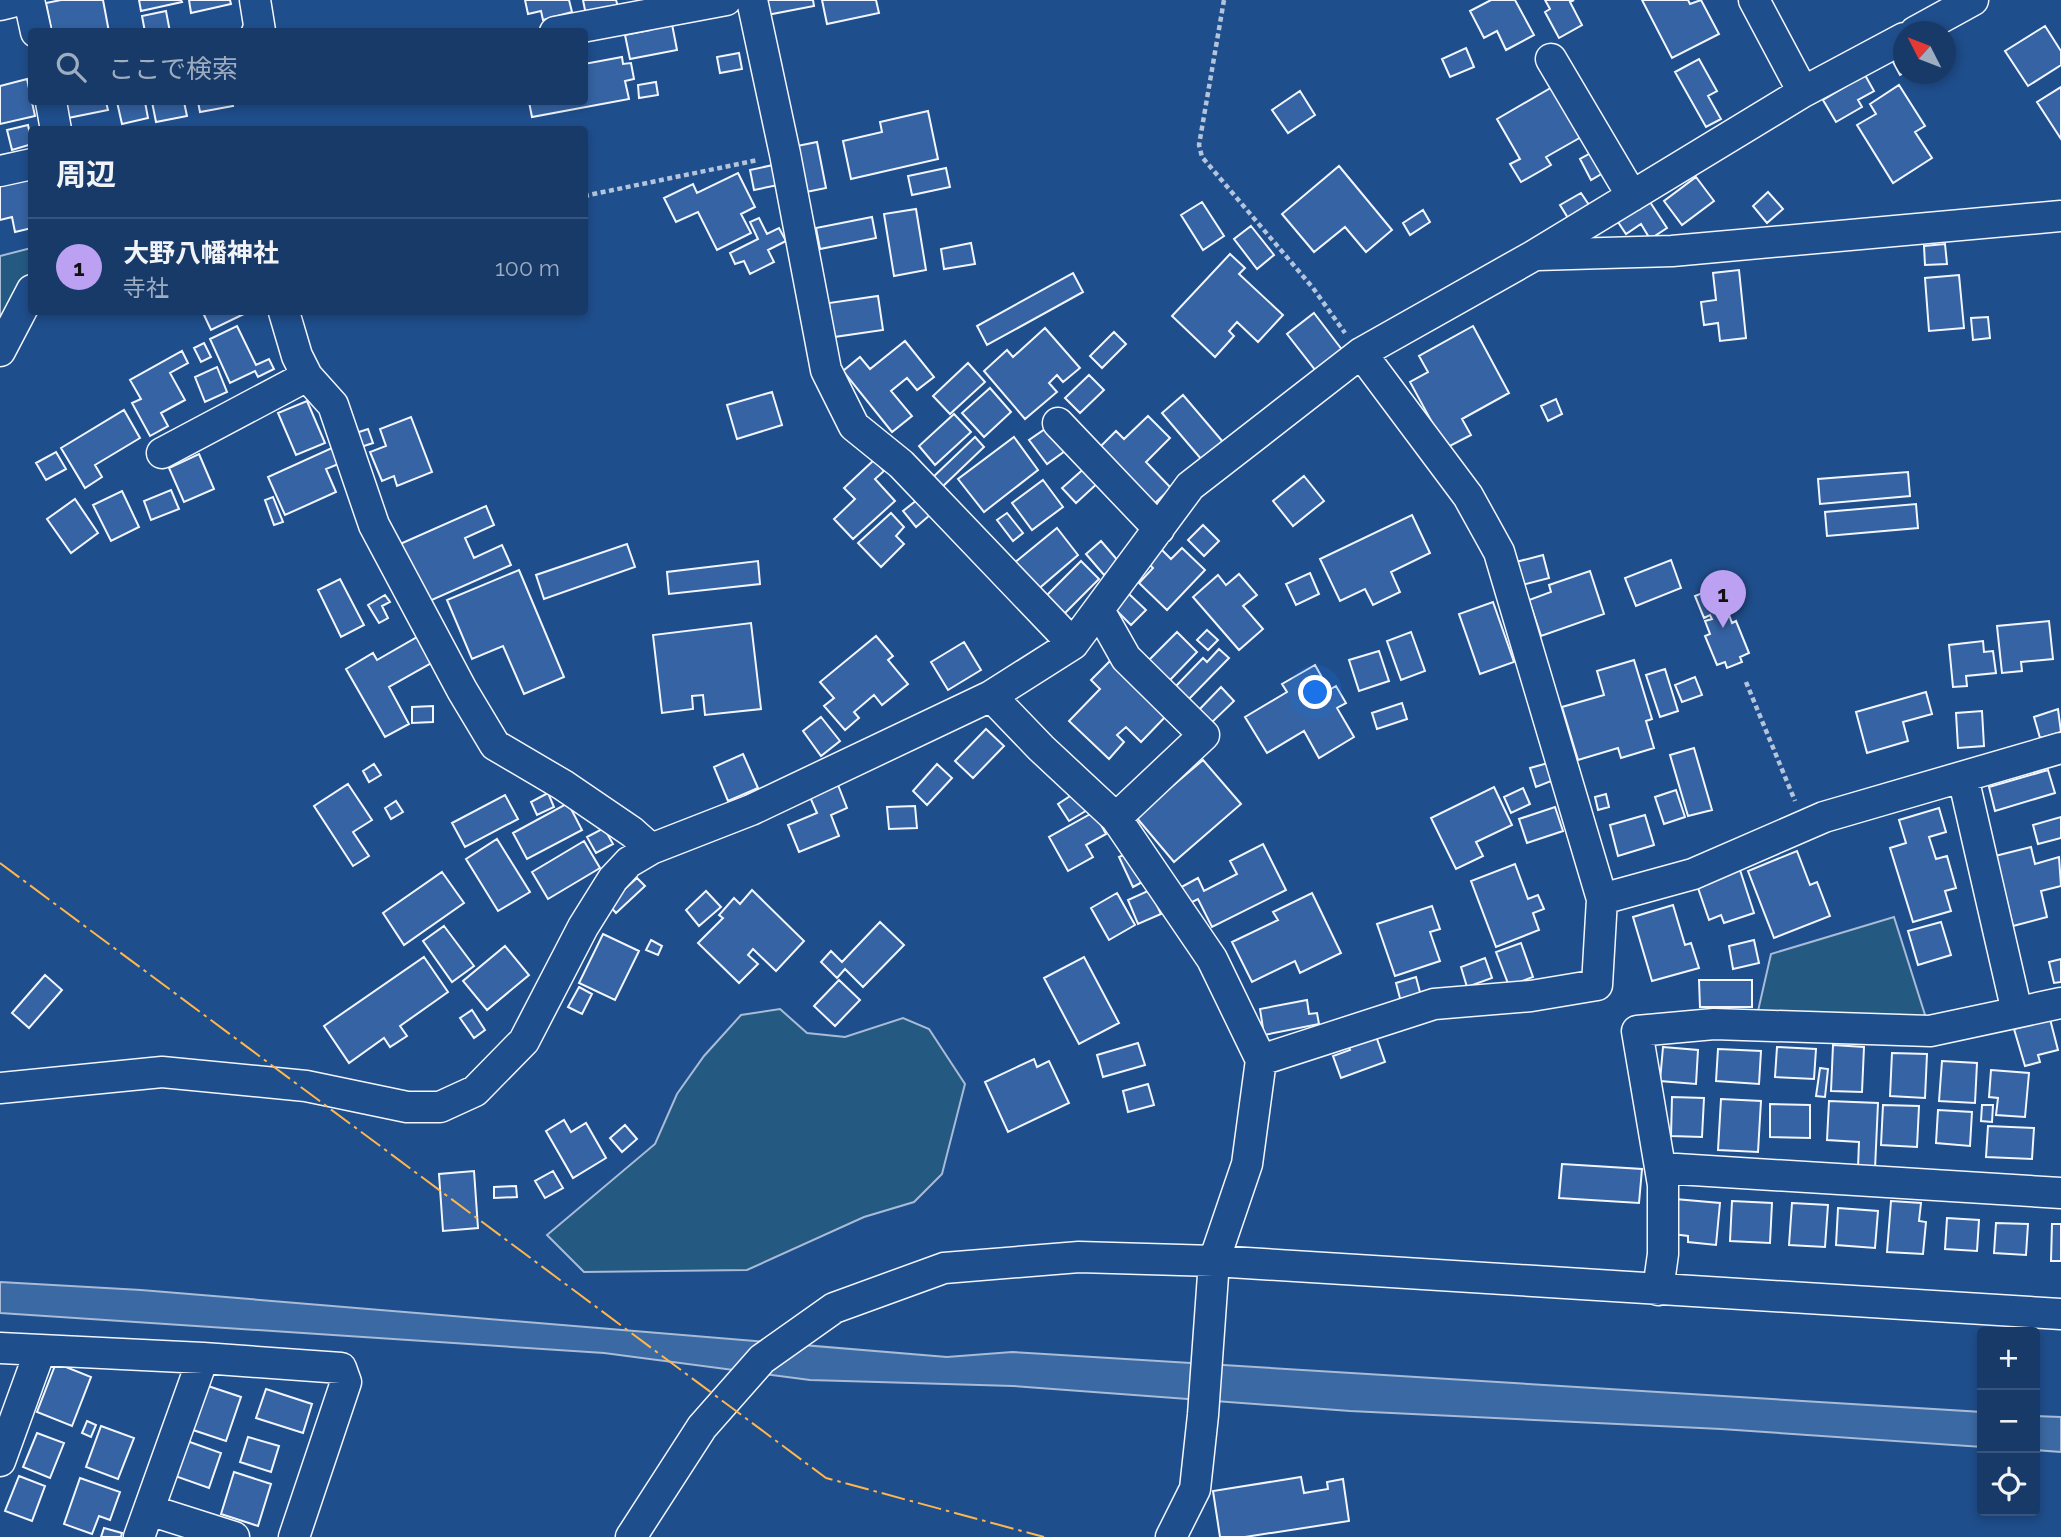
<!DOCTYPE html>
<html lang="ja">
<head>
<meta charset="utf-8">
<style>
  :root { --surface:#173a69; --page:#20416f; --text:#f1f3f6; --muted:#9eadc0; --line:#36547d; --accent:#bca0f2 }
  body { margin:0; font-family:Raleway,"Noto Sans JP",sans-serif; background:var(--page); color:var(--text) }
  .controls { position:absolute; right:21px; bottom:21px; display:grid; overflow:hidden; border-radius:7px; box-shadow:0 4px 10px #0003 }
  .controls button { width:63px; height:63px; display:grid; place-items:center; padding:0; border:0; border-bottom:2px solid var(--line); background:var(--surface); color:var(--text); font:35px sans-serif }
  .compass { position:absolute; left:1893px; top:21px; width:63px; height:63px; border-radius:50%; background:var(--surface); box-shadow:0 4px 10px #0003; rotate:312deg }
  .you { position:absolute; left:1316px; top:693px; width:24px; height:24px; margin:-18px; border:5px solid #fff; border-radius:50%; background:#1a73e8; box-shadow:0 0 0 10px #1a73e833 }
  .badge { display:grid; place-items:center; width:46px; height:46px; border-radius:50%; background:var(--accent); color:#111; font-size:23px; font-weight:700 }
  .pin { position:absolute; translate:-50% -58px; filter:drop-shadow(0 2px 4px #0008) }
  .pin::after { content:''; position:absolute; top:37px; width:24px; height:21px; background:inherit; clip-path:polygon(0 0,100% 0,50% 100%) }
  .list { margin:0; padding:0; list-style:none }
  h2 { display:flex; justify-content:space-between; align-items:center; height:91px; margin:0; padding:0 28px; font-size:30px }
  h2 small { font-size:23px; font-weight:400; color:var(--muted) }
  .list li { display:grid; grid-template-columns:46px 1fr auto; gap:21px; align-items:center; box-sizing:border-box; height:98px; padding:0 28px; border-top:2px solid var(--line) }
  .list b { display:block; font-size:26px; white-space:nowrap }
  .list p { margin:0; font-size:23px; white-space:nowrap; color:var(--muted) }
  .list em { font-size:23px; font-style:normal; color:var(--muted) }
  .icon { flex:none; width:38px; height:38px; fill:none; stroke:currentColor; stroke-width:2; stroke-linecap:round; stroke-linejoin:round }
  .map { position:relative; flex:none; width:2061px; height:1537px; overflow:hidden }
  .search { position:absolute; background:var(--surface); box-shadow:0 4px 10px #0003; left:28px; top:28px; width:560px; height:77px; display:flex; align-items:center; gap:18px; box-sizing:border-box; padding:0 24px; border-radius:7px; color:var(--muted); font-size:26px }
  .panel { position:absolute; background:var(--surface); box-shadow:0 4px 10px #0003; left:28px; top:126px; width:560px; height:189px; border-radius:7px }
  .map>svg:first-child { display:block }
  .green { fill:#245a82; stroke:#a8bbd7; stroke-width:2 }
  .water { fill:#3b69a3; stroke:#a8bbd7; stroke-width:2 }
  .building { fill:#3563a3; stroke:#f2f6ff; stroke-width:2 }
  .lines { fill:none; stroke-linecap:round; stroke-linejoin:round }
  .minor-casing { stroke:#f2f6ff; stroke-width:33 }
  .path { stroke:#b3c4dc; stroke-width:4.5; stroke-dasharray:5 3.5; stroke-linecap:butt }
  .minor { stroke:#1f4e8c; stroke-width:30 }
  .power { stroke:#ffb74d; stroke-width:2; stroke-dasharray:24 5 3.5 5; stroke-linecap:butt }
</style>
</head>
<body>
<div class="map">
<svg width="2061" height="1537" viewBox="0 0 2061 1537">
  <rect width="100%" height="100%" fill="#1f4e8c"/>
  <path class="green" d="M31 248V275L0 332V256Z
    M1894 917 1926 1018 1758 1011 1771 954Z
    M780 1009 807 1033 845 1037 903 1018 929 1029 965 1084 942 1174 914 1202 864 1217 747 1270 584 1272 547 1235 655 1144 677 1094 704 1056 741 1015Z"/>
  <path class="water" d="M0 1282 141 1290 947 1357 1012 1352 1982 1412V1447L1721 1429 1350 1411 1013 1386 810 1380 604 1353 0 1313Z
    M2035 1416 2061 1417V1452L2035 1450Z"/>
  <path class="building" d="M61 0H103L109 32H52L46 3Z
    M139 0H181L182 2 141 11Z
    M189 0H230L231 4 191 13Z
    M525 0H569L572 12 543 20 541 11 528 14Z
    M583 0H616L618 7 586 15Z
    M764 0H813L814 6 767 15Z
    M822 0H876L879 13 827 24Z
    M1491 0H1515L1534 35 1506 50 1497 31 1484 38 1470 11Z
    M1545 0H1574L1570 2 1582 25 1559 38 1545 12 1550 9Z
    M1642 0H1688L1690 4 1701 0 1719 34 1672 58Z
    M166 11 170 32H145L142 16Z
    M671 19 677 50 630 59 625 35 651 30 650 23Z
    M2045 26 2061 51V65L2028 86 2005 51Z
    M1466 48 1474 67 1450 77 1442 59Z
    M739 53 742 69 720 73 717 57Z
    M1904 56V73L1900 75 1893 62Z
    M622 57 623 64 631 63 634 79 625 81 629 99 532 117 529 102H584V64Z
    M1699 59 1717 91 1708 96 1721 119 1706 127 1675 72Z
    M1865 75 1874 91 1858 100 1862 107 1836 122 1823 100Z
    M27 79 35 116 0 124V86Z
    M656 82 658 95 639 98 638 85Z
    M1899 85 1925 126 1915 132 1932 158 1893 183 1857 125 1876 114 1870 104Z
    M1554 86 1583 136 1546 157 1551 165 1521 182 1510 164 1520 159 1497 119Z
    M2061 87V139L2037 102Z
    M1300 91 1315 115 1288 133 1272 110Z
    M65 102H106L108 110 68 118Z
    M117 102H145L148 118 122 124Z
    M152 102H184L187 116 156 122Z
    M198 102H232L233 106 200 112Z
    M928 111 938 159 851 179 843 141 882 132 880 122Z
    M28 125 32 144 12 150 7 130Z
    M817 142 826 188 806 192 797 146Z
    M1598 149 1610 169 1591 180 1580 159Z
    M773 165 778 185 754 190 750 170Z
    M1339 166 1392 230 1366 252 1345 227 1314 252 1282 214Z
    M946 168 950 187 912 195 908 176Z
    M738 173 755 207 741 214 751 233 717 250 698 212 676 222 664 198 693 184 697 193Z
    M1696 177 1714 201 1682 225 1664 201Z
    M32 178V228L15 232 12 217 0 220V185Z
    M1768 192 1783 209 1767 223 1753 206Z
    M1581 193 1589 205 1568 218 1560 205Z
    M1648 199 1667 228 1650 239 1641 224 1626 234 1616 219Z
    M1202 202 1224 236 1203 250 1181 215Z
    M916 209 926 270 894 276 884 214Z
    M1423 210 1430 222 1410 235 1403 223Z
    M872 217 876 238 820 249 816 228Z
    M759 218 767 234 779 228 786 241 768 250 774 262 750 274 744 261 735 264 730 253 758 239 750 222Z
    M1251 226 1274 255 1257 269 1234 239Z
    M971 243 975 264 944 269 941 249Z
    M1945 244 1947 264 1925 265 1924 246Z
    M1230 254 1245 268 1239 274 1283 315 1258 342 1237 322 1229 331 1234 336 1215 357 1172 316Z
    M1739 270 1746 338 1720 341 1718 323 1704 325 1701 302 1716 300 1713 273Z
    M1073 273 1083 292 987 345 977 326Z
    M1959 275 1964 328 1929 331 1925 278Z
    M878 296 883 330 834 337 829 303Z
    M210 312H248L211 330 204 315Z
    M1314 313 1343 351 1316 371 1287 334Z
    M1988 317 1990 338 1973 340 1971 318Z
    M237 326 256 365 269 359 274 369 258 377 255 371 230 383 210 339Z
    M1473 326 1509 393 1462 419 1471 435 1446 448 1410 382 1428 372 1419 356Z
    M1045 328 1080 368 1063 382 1057 375 1049 383 1057 392 1025 419 984 371 1007 350 1013 357Z
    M1114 332 1126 344 1102 368 1090 356Z
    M905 341 934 377 917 390 907 378 891 391 912 416 892 432 843 371 860 357 870 369Z
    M204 343 211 357 201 362 194 348Z
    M182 351 188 363 170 373 185 400 161 413 168 426 150 436 132 403 141 399 130 380Z
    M968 363 985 382 950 414 933 396Z
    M217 367 227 392 205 402 195 377Z
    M1089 375 1104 390 1080 413 1065 398Z
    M990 388 1011 412 984 437 962 413Z
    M772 392 782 425 737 439 727 405Z
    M1183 395 1223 442 1202 460 1162 413Z
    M1556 399 1562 414 1548 421 1541 406Z
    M307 401 325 443 296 455 278 413Z
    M124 410 140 438 95 465 102 477 85 488 61 448Z
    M954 414 971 432 935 465 919 446Z
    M1148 416 1170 438 1146 462 1171 488 1153 505 1098 449 1116 431 1124 439Z
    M411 417 432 472 397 486 394 476 382 481 370 452 386 446 380 429Z
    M1048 427 1065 451 1047 464 1029 440Z
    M368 429 373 443 361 447 356 433Z
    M975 437 984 447 940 489 931 479Z
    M1014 437 1038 470 984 512 958 479Z
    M334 447 341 463 326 469 336 492 285 515 268 477Z
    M56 452 66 469 46 480 36 463Z
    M199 454 214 489 184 502 169 468Z
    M874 460 884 471 875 479 895 501 853 539 834 519 855 499 844 488Z
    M1087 466 1100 481 1076 503 1062 488Z
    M1908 472 1910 496 1820 504 1818 479Z
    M1304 476 1324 501 1293 526 1273 501Z
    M1043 480 1063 507 1032 530 1012 503Z
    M171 490 179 509 151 520 144 501Z
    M122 491 139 527 111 541 93 505Z
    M273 497 283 522 274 525 265 500Z
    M75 499 98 533 71 553 47 519Z
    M917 500 930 515 916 527 903 511Z
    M1916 504 1918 528 1827 536 1825 512Z
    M486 506 494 525 465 538 474 558 502 545 511 565 425 603 400 544Z
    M891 513 904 527 896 536 904 544 881 567 858 543Z
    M1007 513 1023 533 1013 541 997 520Z
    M1412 515 1430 553 1391 572 1400 592 1373 605 1365 589 1340 601 1320 559Z
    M1203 525 1219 541 1204 556 1188 540Z
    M1057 528 1078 555 1036 591 1013 564Z
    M1101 541 1119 562 1104 575 1086 554Z
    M627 544 635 567 544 599 536 575Z
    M1182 548 1205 570 1167 610 1139 583 1153 568 1148 563 1161 549 1171 559Z
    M1543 555 1549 578 1522 585 1516 562Z
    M1671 560 1681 588 1636 606 1625 578Z
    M758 561 760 584 669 594 667 572Z
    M1081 561 1099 579 1064 614 1046 596Z
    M519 570 564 677 524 694 503 646 472 659 447 600Z
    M1590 571 1604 614 1541 636 1529 600 1551 592 1549 585Z
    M1310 573 1319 594 1296 605 1286 584Z
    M1239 574 1257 595 1243 606 1263 629 1239 650 1193 597 1218 575 1226 585Z
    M340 579 364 625 341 637 318 590Z
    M1717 587 1726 608 1720 611 1721 615 1728 612 1732 623 1736 621 1749 653 1740 657 1742 662 1727 668 1725 662 1717 665 1705 636 1710 634 1705 621 1712 619 1710 615 1704 618 1695 596Z
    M1129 594 1146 610 1131 625 1115 609Z
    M385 595 390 602 382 606 388 618 379 623 368 605Z
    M1493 602 1514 662 1480 674 1459 614Z
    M2049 621 2053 659 2021 662 2022 671 2002 673 1997 626Z
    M751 623 761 709 705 715 703 695 692 696 693 709 662 713 653 635Z
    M1207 630 1218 640 1208 650 1197 640Z
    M1177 632 1197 652 1169 681 1148 661Z
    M1411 632 1425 671 1401 680 1387 641Z
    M419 636 433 662 389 687 409 724 385 737 346 669 373 653 377 660Z
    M876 636 893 656 888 660 908 684 882 705 874 695 854 712 859 718 845 730 824 706 834 698 820 682Z
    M1983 641 1984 652 1993 651 1996 673 1966 676 1967 686 1953 687 1949 645Z
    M964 642 981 670 948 690 931 662Z
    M1219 649 1229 658 1189 699 1176 686 1203 658 1207 662Z
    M1379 651 1389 681 1359 691 1349 660Z
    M1634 660 1652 719 1646 721 1654 748 1621 758 1618 748 1578 760 1562 707 1604 695 1597 671Z
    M1110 661 1167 715 1141 742 1126 727 1117 735 1124 742 1109 759 1069 721 1100 689 1091 680Z
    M1315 665 1329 690 1336 686 1346 703 1337 708 1354 737 1319 758 1304 731 1267 753 1245 717 1287 692 1282 684Z
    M1665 669 1678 711 1660 717 1646 675Z
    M1695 677 1702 695 1682 702 1675 685Z
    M1221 687 1234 701 1208 726 1195 714Z
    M1926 692 1932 714 1903 722 1908 741 1867 753 1856 712Z
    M1402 703 1407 719 1377 729 1372 713Z
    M433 706V722L412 723V707Z
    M2058 709 2061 732 2040 738 2034 717Z
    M1982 711 1984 746 1958 748 1956 713Z
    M821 717 840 741 821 756 803 731Z
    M986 729 1004 746 973 778 955 761Z
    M1694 748 1712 810 1688 816 1670 755Z
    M743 754 758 788 728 801 714 767Z
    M1203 760 1241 804 1174 862 1136 817Z
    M1548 763 1554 780 1536 787 1530 768Z
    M374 764 381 775 369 782 363 771Z
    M937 764 952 778 927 805 913 791Z
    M2048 770 2055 793 1995 811 1989 787Z
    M348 784 372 820 353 832 369 856 353 866 314 806Z
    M838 785 847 808 831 815 839 836 799 852 788 825 817 813 810 797Z
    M1494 787 1512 825 1476 842 1483 856 1456 869 1431 818Z
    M1523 788 1530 804 1511 813 1504 797Z
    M1676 790 1685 817 1664 824 1655 797Z
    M1078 791 1089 809 1069 821 1058 804Z
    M548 793 554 807 537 815 531 802Z
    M1606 794 1609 807 1598 810 1595 797Z
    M505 795 518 819 465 847 452 823Z
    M396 801 403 812 391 819 385 808Z
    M568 803 582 830 527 859 513 833Z
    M915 806 917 828 889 829 887 807Z
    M1555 807 1563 831 1527 843 1519 819Z
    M1939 808 1946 832 1929 837 1936 859 1947 856 1956 888 1945 891 1951 911 1913 922 1890 848 1906 843 1899 820Z
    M1094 812 1106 834 1086 845 1093 857 1068 871 1049 837Z
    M1645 815 1654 845 1618 856 1610 825Z
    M2061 817V838L2038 844 2033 825Z
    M604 828 613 844 596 853 587 837Z
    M497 839 530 892 498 911 466 859Z
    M584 841 600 868 548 899 532 872Z
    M1263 844 1286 890 1212 927 1198 899 1184 906 1176 890 1198 878 1204 891 1237 874 1230 861Z
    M2031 847 2035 864 2059 857 2061 886 2041 891 2047 917 2013 926 1995 856Z
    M1132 851 1146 880 1133 887 1119 857Z
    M1797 851 1810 885 1817 882 1830 916 1774 938 1748 871Z
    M1515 864 1528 899 1538 895 1544 909 1533 913 1539 930 1496 947 1471 881Z
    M1740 870 1754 913 1724 923 1721 915 1709 920 1697 885Z
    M442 872 464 903 404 945 383 913Z
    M637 878 645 886 616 913 608 904Z
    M752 890 804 941 776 971 753 949 748 955 758 964 739 983 698 943 723 918 719 915 734 898 740 904Z
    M1150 890 1161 914 1138 924 1128 900Z
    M706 891 721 907 699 926 686 910Z
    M1117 893 1135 925 1109 940 1091 908Z
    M1312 893 1341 953 1300 973 1295 961 1252 982 1232 942 1278 920 1273 912Z
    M1673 905 1685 945 1691 943 1699 968 1652 981 1633 917Z
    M1432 906 1440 929 1430 932 1440 961 1395 976 1377 924Z
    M880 922 904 945 863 987 845 969 837 978 821 962 831 951 842 962Z
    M1941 922 1951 955 1918 965 1908 931Z
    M444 926 474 966 452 982 423 941Z
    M603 934 639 951 615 1000 579 983Z
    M651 940 662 946 658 955 646 950Z
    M1754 940 1759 963 1733 969 1729 946Z
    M1521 943 1533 977 1509 986 1496 952Z
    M505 946 529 975 487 1010 463 981Z
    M424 957 448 992 400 1026 407 1036 390 1047 384 1038 349 1063 324 1026Z
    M1084 957 1119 1023 1079 1044 1044 978Z
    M1485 958 1492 978 1467 987 1461 967Z
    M2061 959V982L2054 983 2049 962Z
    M45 975 62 990 29 1028 12 1013Z
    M1416 977 1421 996 1401 1002 1396 983Z
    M839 980 860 1000 835 1026 814 1006Z
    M1699 980H1752V1007H1700Z
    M579 987 592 994 582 1014 568 1007Z
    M1307 1000 1309 1014 1317 1013 1319 1024 1264 1035 1260 1009Z
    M472 1010 485 1030 474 1038 460 1018Z
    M2050 1019 2058 1050 2038 1055 2040 1062 2025 1066 2014 1029Z
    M1375 1033 1385 1062 1341 1078 1333 1056 1350 1050 1347 1042Z
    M1138 1043 1145 1065 1103 1077 1097 1055Z
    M1833 1045 1864 1047 1862 1092 1831 1091Z
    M1663 1047 1698 1050 1696 1084 1660 1081Z
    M1777 1047 1816 1049 1814 1079 1775 1077Z
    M1718 1049 1761 1051 1759 1084 1716 1081Z
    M1892 1053 1927 1054 1925 1098 1890 1096Z
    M1034 1059 1037 1067 1049 1061 1069 1103 1008 1132 985 1082Z
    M1942 1061 1977 1063 1975 1103 1939 1101Z
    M1820 1068 1828 1069 1825 1097 1816 1096Z
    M1991 1070 2029 1073 2025 1117 1996 1115 1998 1098 1989 1097Z
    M1148 1084 1154 1105 1128 1112 1123 1091Z
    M1672 1097 1704 1098 1702 1137 1671 1136Z
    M1721 1099 1761 1101 1758 1152 1718 1150Z
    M1829 1101 1878 1103 1875 1169 1858 1168 1859 1142 1827 1140Z
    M1770 1104 1810 1105V1138L1770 1137Z
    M1883 1105 1919 1106 1917 1147 1881 1145Z
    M1982 1105H1993L1992 1122 1981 1121Z
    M1938 1110 1972 1112 1970 1146 1936 1143Z
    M564 1120 571 1132 586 1123 606 1158 573 1178 546 1131Z
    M625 1125 637 1139 622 1152 610 1138Z
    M1988 1126 2034 1128 2032 1159 1986 1157Z
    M1562 1164 1642 1169 1639 1203 1559 1198Z
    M474 1171 478 1228 443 1231 439 1174Z
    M553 1171 563 1188 545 1198 535 1181Z
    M516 1186 517 1197 494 1198V1187Z
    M1675 1199 1720 1203 1716 1245 1688 1242V1236L1672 1234Z
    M1732 1201 1772 1203 1770 1243 1730 1241Z
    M1891 1201 1921 1203 1919 1221 1926 1222 1923 1254 1887 1252Z
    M1792 1203 1828 1205 1825 1247 1789 1245Z
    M1838 1208 1878 1211 1875 1248 1836 1245Z
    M1947 1218 1979 1220 1977 1251 1945 1249Z
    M1996 1223 2028 1224 2026 1255 1994 1253Z
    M2052 1224H2061V1261H2051Z
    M56 1363 91 1377 72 1426 37 1412Z
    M208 1386 241 1397 226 1441 193 1430Z
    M266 1389 312 1404 303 1433 256 1418Z
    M87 1421 96 1425 91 1437 82 1433Z
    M101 1426 134 1438 118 1479 86 1467Z
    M37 1433 64 1443 50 1478 23 1467Z
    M248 1437 279 1446 271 1472 240 1462Z
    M187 1441 221 1453 209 1488 175 1476Z
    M234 1472 271 1484 258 1526 221 1514Z
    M19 1476 45 1486 32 1521 5 1511Z
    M1301 1477 1304 1493 1328 1489 1327 1482 1343 1479 1349 1521 1245 1537H1220L1213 1491Z
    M80 1478 120 1492 110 1520 99 1516 92 1534 64 1524Z
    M104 1528 122 1533 121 1537H101Z"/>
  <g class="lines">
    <g class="minor-casing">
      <path id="minor" d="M29 0 36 32
        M255 0 260 31 257 32
        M752 0 785 154 826 370 854 426 901 464 1073 644
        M1754 0 1803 92
        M0 5 20 0
        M555 32 726 0
        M1915 32 1973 0
        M1551 59 1632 196
        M51 102 56 130
        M0 171 32 164
        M1537 255 1672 251 2061 216
        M284 312 297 356 307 376 333 405 374 525 462 690 495 745 563 785 632 832 651 849
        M0 351 32 290
        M1058 423 1159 529
        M162 453 307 376
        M1099 610 1126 658 1204 735 1116 818
        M991 696 1041 748 1116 818 1212 959 1261 1060 1247 1164 1214 1261 1203 1415 1195 1489 1171 1537
        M1963 777 2017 1012
        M1602 899 1693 874 1824 817 2061 748
        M1261 1060 1434 1004 1531 996 1597 985 1602 899 1499 552 1468 496 1361 353
        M0 1088 162 1072 306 1086 407 1107H440L475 1091 524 1041 583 927 613 879 629 862 651 849 751 810 991 696 1073 644 1190 486 1361 353 1533 256 1803 92 1904 38
        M1661 1168 2061 1193
        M1658 1290 1663 1254V1185L1637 1031 1714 1024 1930 1031 2061 1003
        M0 1348 203 1358 341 1368 346 1382 294 1537
        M0 1461 40 1351
        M149 1510 234 1537
        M139 1537 203 1358
        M631 1537 702 1427 762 1359 834 1308 944 1268 1079 1257 1214 1261 2061 1314"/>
    </g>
    <path class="path" d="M1224 0 1199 145 1202 157 1313 288 1345 333
      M584 196 758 160
      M1746 682 1795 801"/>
    <use href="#minor" class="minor"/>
    <path class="power" d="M0 863 826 1478 1044 1537"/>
  </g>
</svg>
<div class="controls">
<button>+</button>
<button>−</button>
<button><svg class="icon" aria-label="locate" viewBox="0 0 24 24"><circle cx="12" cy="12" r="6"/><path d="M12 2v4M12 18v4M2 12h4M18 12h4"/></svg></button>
</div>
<svg class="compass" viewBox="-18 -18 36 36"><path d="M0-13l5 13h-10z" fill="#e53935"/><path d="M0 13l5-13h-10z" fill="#9eadc0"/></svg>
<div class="you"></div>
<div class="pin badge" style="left:1723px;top:628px">1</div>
<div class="search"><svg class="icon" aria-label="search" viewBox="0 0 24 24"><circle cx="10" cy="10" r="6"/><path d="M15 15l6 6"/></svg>ここで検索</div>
<section class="panel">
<h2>周辺<small></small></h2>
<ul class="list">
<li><span class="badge">1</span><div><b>大野八幡神社</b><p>寺社</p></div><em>100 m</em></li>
</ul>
</section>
</div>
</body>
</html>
